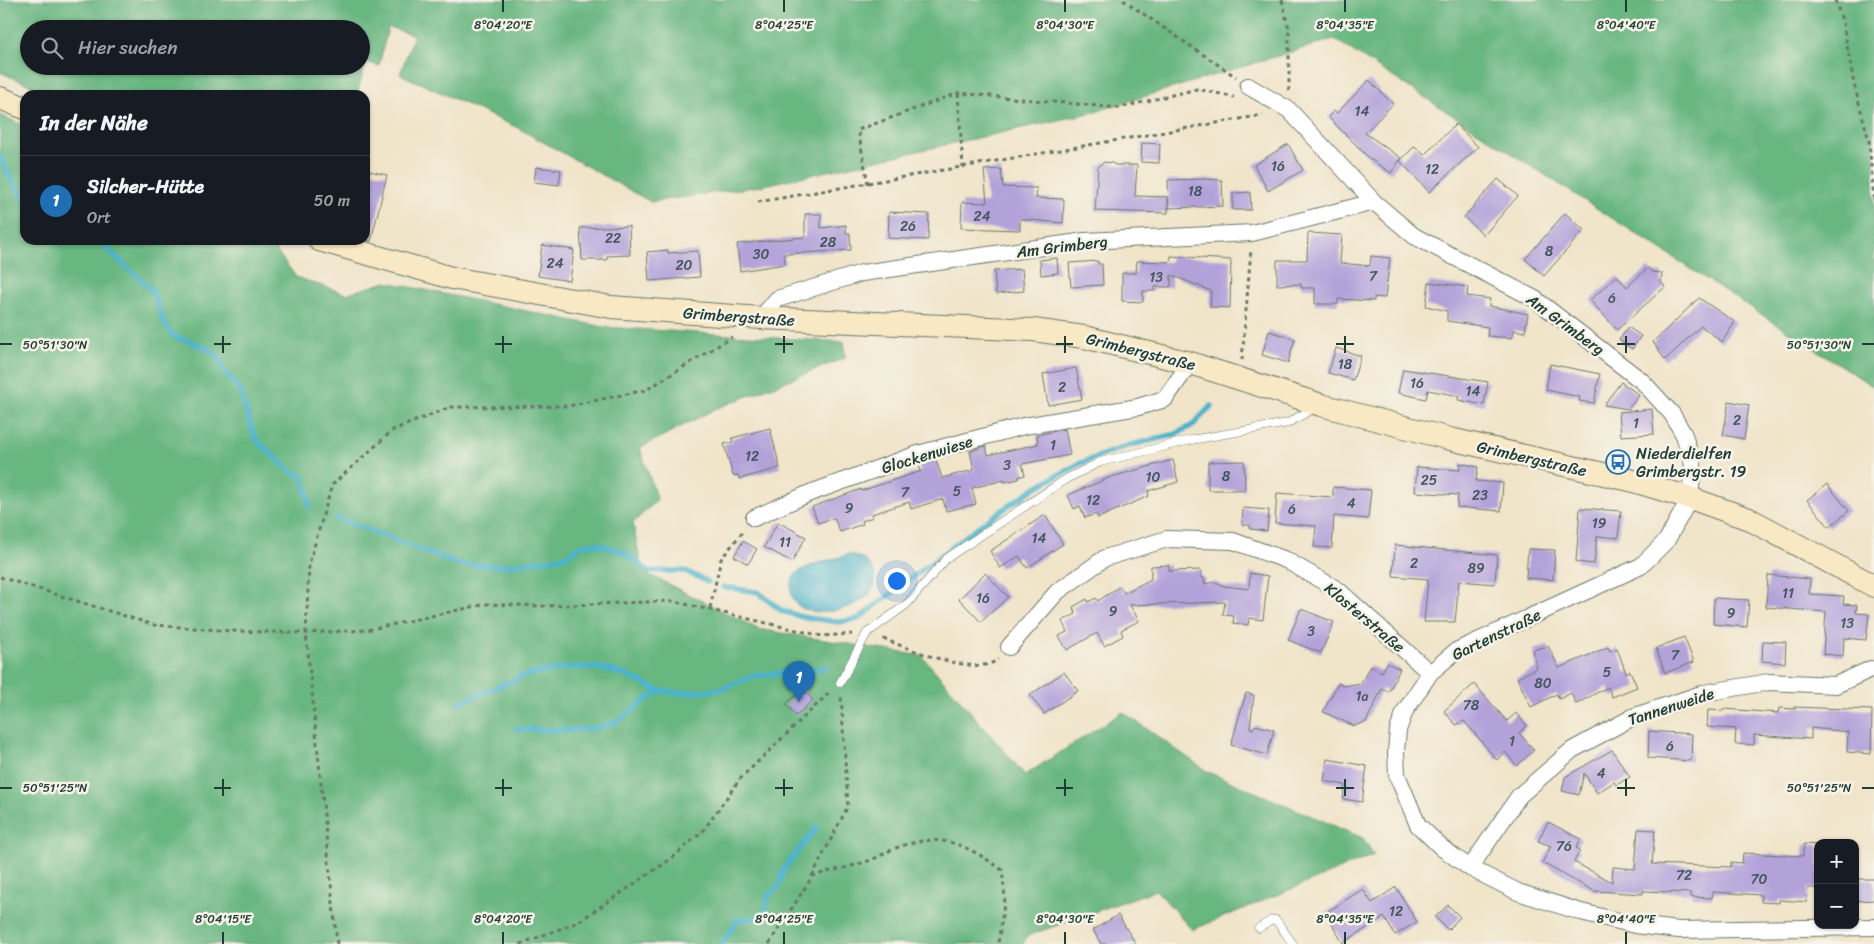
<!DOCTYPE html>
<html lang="de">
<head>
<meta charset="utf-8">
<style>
  :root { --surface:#171b24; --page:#20242c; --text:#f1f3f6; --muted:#9ea1a6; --line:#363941; --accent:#1f6fb2 }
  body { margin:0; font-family:Sriracha,sans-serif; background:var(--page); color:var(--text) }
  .controls { position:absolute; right:15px; bottom:15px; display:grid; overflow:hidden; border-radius:10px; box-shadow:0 1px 4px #0004 }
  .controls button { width:45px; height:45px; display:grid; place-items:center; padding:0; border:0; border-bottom:1px solid var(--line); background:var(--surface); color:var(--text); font:25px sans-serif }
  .you { position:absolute; left:896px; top:580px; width:18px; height:18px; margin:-12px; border:4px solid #fff; border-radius:50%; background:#1a73e8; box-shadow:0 0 0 8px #1a73e833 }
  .badge { display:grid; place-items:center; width:32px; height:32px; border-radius:50%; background:var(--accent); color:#fff; font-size:16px; font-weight:700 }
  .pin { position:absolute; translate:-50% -41px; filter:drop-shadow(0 1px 2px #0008) }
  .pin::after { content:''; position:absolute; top:26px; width:18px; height:15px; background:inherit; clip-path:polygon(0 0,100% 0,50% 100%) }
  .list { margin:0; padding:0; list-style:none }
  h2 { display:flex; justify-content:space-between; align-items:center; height:65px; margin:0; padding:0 20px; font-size:21px }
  h2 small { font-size:16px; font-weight:400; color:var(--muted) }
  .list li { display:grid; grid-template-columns:32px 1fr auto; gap:15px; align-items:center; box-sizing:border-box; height:90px; padding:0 20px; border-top:1px solid var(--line) }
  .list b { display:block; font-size:19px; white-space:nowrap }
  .list p { margin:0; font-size:16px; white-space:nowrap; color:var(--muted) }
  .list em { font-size:16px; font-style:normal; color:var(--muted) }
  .icon { flex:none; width:28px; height:28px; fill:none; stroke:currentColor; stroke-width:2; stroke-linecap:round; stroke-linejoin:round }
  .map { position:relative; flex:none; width:1874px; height:944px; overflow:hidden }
  .search { position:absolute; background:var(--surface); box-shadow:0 1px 4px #0004; left:20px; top:20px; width:350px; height:55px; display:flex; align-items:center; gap:12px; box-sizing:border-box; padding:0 18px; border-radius:28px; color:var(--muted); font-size:19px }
  .panel { position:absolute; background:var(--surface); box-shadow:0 1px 4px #0004; left:20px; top:90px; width:350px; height:155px; border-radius:15px }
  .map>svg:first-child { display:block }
  .forest { fill:#68b680; stroke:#447a5a; fill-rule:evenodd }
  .water { fill:#4bb3ca; stroke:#35787f }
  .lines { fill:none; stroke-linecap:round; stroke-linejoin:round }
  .stream { stroke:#4bb3ca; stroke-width:5.5 }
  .building { fill:#b3a2da }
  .lane-casing { stroke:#687768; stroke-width:9 }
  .street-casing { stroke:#687768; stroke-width:18 }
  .secondary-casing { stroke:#687768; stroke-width:24 }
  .path { stroke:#687768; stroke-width:3; stroke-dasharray:4 4; stroke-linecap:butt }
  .lane { stroke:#fff; stroke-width:8 }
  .street { stroke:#fff; stroke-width:16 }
  .secondary { stroke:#f8e8c3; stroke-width:22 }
  .ticks { fill:none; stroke:#1f3d34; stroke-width:2 }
  .labels { text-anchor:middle; stroke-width:5; stroke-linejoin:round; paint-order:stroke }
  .number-label { font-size:14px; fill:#44565e }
  .street-label { font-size:16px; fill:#1f3d34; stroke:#f7f3e8 }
  .poi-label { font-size:16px; fill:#1f3d34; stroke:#f7f3e8; text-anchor:start }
  .ticks-label { font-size:12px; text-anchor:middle; fill:#1f3d34; stroke:#f7f3e8; stroke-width:5; stroke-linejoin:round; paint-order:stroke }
</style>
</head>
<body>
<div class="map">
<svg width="1874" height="944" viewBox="0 0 1874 944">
  <rect width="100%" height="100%" fill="#f7f3e8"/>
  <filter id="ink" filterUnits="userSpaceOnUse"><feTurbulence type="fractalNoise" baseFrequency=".02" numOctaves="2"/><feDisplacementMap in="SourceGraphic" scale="10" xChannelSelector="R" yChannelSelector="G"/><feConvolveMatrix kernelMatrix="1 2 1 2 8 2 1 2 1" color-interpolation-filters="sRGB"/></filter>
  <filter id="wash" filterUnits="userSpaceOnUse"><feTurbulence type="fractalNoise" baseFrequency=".0096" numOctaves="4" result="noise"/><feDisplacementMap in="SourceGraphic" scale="20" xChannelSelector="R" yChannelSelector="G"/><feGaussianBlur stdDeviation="1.12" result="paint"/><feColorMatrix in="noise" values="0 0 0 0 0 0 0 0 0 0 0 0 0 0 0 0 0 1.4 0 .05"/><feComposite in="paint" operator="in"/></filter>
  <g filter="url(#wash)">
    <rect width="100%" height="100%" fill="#f0e4c9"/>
    <path class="forest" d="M0 0H1874V387L1334 39 1090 113 760 186 651 202 518 128 400 74 414 35 388 27 379 66 366 62 357 95H53L0 72ZM29 29H361V66H29Z
      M0 115 25 126V240H268L296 277 346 294 386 282 604 327 844 342 845 358 715 409 640 448 657 500 633 523 642 571 758 629 922 656 1025 775 1123 712 1208 772 1363 838 1374 855 1192 930 1156 890 1027 936 1023 944H0Z"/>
    <path class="water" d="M849 554C880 560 885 589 857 603 846 609 835 611 823 612 805 613 789 605 791 585 792 580 794 575 798 572 809 564 836 559 849 554Z"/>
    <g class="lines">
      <path class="stream" d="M0 156 11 179 25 200
        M103 240 108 250 152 290 165 325 174 336 207 348 218 356 224 372 240 390 254 435 259 443 293 473 303 476 310 507
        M337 518 458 564 503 566 564 557 582 545 597 544 624 552 648 571H685L708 582
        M723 587 758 592 782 611 802 617 839 622 858 619 978 527 1036 487 1081 463 1127 446 1176 434 1193 425 1211 406
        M459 703 526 675 564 668 596 667 623 674 660 691 682 693 718 690 754 676 827 668
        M516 729C544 729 594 735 619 720 633 711 645 698 660 691
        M722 944 737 920 763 917 769 894 779 887 783 870 817 827"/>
    </g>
    <g id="blocks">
      <path class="building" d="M1369 80 1393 104 1365 133 1401 158 1391 173 1370 159 1328 117 1334 111 1337 113Z
        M1456 124 1478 147 1429 192 1400 161 1415 146 1424 155Z
        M1142 143 1160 144 1159 163 1141 162Z
        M1288 144 1303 170 1268 191 1254 165Z
        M1104 162 1112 163 1115 165H1137L1135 196 1168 197V213L1095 211 1098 167Z
        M536 167 561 170 559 185 534 182Z
        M1001 169 1003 187 1037 188 1036 198 1064 199 1063 223 1020 219V230L961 228 962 202 987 203 984 170Z
        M365 170 387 175 371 241 365 239Z
        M1206 179 1222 180 1223 206 1169 208 1168 180Z
        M1498 179 1518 196 1484 235 1464 217Z
        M1250 192 1251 210H1233V193Z
        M889 212 929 214 928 240 888 238Z
        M1565 213 1584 230 1544 276 1525 259Z
        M805 214H821V228L846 225V233H850L851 250 784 254 785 264 740 271 737 244 805 237Z
        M629 226 630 255 607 256V260H582L580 228Z
        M1308 233 1342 235 1340 263 1370 266 1371 256 1390 258 1385 298 1374 297V301L1338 299V304H1315V288H1301V284L1277 285V260H1307Z
        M542 245 574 250 570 281 538 276Z
        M668 250V253L698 251 700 277 649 281 647 252Z
        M1171 256 1231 260 1230 308 1210 307 1211 291 1171 275V287H1154V291H1143V302L1122 301V273H1136L1137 261 1170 262Z
        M1057 258 1058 273 1041 275 1040 260Z
        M1098 261V264H1102L1103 285 1071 287 1069 263Z
        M1648 268 1652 272 1662 273 1661 282 1665 287 1617 330 1590 300 1617 276 1627 287Z
        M1022 269 1024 291 996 294 994 271Z
        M1429 282 1468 287 1467 296 1490 299 1489 306 1528 314 1525 332 1514 330 1512 338 1487 336 1488 327 1447 321V311L1426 306Z
        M1699 298 1735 322 1722 342 1701 326 1665 360 1653 342Z
        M1628 327 1641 336 1632 349 1619 340Z
        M1269 331 1295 339 1288 363 1262 355Z
        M1336 348 1361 356 1353 380 1328 373Z
        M1550 364 1600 374 1594 403 1579 401 1580 397 1546 390Z
        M1076 368 1082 399 1048 405 1043 374Z
        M1403 369 1488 382 1484 405 1458 400 1459 396 1428 390 1426 399 1398 393Z
        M1621 382 1639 395 1628 409 1604 405Z
        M1729 401 1749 405 1744 439 1723 435Z
        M1652 409 1654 434 1621 436 1619 412Z
        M770 428 780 468 739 479 738 475 733 476 724 444 733 442 732 438Z
        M1065 429 1070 455 1022 464 1025 475 1018 477 1019 479 1004 482V480L972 488 976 504 946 511 943 499 911 509 909 502 872 514 873 517 862 521 863 524 840 532 834 518 818 523 812 507 861 489V491L921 471 919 465 936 460 942 478 974 470 970 451 986 446 988 455 1038 444 1037 435Z
        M1173 460 1178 482 1148 491 1149 496 1098 518 1096 514 1085 518 1080 506 1074 509 1068 495 1111 477Z
        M1244 461 1245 490H1208V462Z
        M1460 463 1478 467 1476 481 1503 483 1501 511 1457 507 1458 495 1415 492 1417 467 1460 470Z
        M1827 484 1849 511 1829 527 1807 500Z
        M1333 487 1371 490 1368 519 1334 516 1332 548 1314 547 1316 526 1275 523 1277 493 1333 497Z
        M1243 508 1269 510 1267 531 1250 529V525H1242Z
        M1580 508 1621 511 1618 538 1597 536 1594 564 1576 562Z
        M1045 515 1063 544 1027 568 1019 556 1000 568 990 551Z
        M778 522 806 537 792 562 764 547Z
        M743 541 757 549 748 564 734 556Z
        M1395 545 1497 555 1495 584 1459 581 1455 622H1424L1428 579 1393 576Z
        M1528 549 1555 550 1553 580 1526 578Z
        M1169 565V571L1201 570V577L1204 578 1205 584 1215 582 1224 586 1249 589 1250 573 1268 576 1263 620 1249 618 1248 625 1233 623 1234 616 1223 615 1225 602 1130 605 1139 621 1121 630 1123 636 1104 646 1097 633 1067 650 1059 636 1067 632 1062 621 1076 614 1073 607 1087 599 1088 602 1096 598 1098 601 1120 586 1124 593 1151 579V566Z
        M985 573 1008 597 981 622 959 599Z
        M1768 575 1810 579 1809 594 1844 596 1843 604 1857 605 1856 613 1869 614 1866 640 1844 638 1843 656 1823 654 1826 612 1766 607Z
        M1714 598 1749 600 1747 627 1713 624Z
        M1301 609 1334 622 1321 653 1288 640Z
        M1684 637 1694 662 1665 673 1656 648Z
        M1763 641 1786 642 1785 663 1762 661Z
        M1548 646 1559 668 1608 647 1610 651 1617 648 1626 673 1630 671 1637 687 1612 697 1608 687 1576 704 1571 693 1559 699 1557 694 1531 707 1517 678 1537 668 1533 650Z
        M1387 663 1400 669 1389 692 1382 689 1366 722 1354 726 1323 712 1338 683 1344 686 1361 683 1370 666 1382 672Z
        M1064 672 1078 691 1044 714 1030 695Z
        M1474 684 1507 721 1516 713 1527 726 1519 733 1534 750 1517 766 1505 752 1497 760 1464 721 1456 725 1444 711Z
        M803 689 813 700 796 716 786 704Z
        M1246 693 1254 695 1250 728 1253 729 1255 725 1274 730 1267 755 1231 745Z
        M1794 707 1872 710 1871 754 1847 752 1848 732 1811 728V739L1754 735V745L1735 744 1736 729 1707 727 1708 710 1723 711 1724 709 1778 713 1779 708 1794 709Z
        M1649 731 1692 734 1691 761 1648 758Z
        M1612 750 1630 777 1616 785 1614 782 1597 793 1584 773 1579 795 1562 791 1565 777Z
        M1327 759 1367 766 1362 802 1343 799 1345 785 1324 781Z
        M1548 822 1581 839 1576 848 1580 850 1574 862 1612 882 1613 867 1635 869 1638 829 1655 830 1652 864 1731 867V862L1742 863 1743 853 1803 856 1804 844 1818 845V888H1808L1807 902 1779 900V903L1761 902V895L1713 892 1712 898 1691 897V893L1643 891V894L1594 891 1542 863 1551 846 1538 841Z
        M1855 879H1874V900L1855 901Z
        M1396 887 1417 922 1395 935 1384 917 1343 943 1325 913 1363 889 1372 903Z
        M1448 905 1460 917 1448 930 1435 917Z
        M1118 915 1136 944H1101L1093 930Z"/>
    </g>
  </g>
  <g filter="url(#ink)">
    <use href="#blocks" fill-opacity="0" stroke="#687768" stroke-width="1"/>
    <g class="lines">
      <g class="lane-casing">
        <path id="lane" d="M840 683 867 633 907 604 947 558 1066 479 1100 462 1191 440 1288 423 1314 408
          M1259 928 1272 920H1276L1293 944"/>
      </g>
      <g class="street-casing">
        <path id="street" d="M1248 86 1289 110 1374 202 1414 236 1535 299 1643 382 1672 414 1684 435 1693 465 1690 498 1667 540 1641 566 1456 651 1430 673 1405 711 1398 730 1396 751 1397 775 1418 825 1442 848 1470 868 1518 892 1581 912 1635 925 1679 930 1874 927
          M761 318 777 299 862 273 1085 241 1252 233 1374 202
          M754 518 810 493 918 454 1024 426 1138 407 1165 399 1190 363
          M1009 647 1057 592 1105 558 1167 539 1233 541 1286 560 1338 590 1430 673
          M1470 868 1519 796 1572 750 1635 716 1704 693 1769 682 1836 685 1871 669"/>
      </g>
      <g class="secondary-casing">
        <path id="secondary" d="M0 98 25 108
          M319 240 452 278 611 307 761 318 1033 330 1084 337 1190 363 1321 405 1450 439 1630 480 1690 498 1749 519 1874 586"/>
      </g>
      <path class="path" d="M1123 0 1236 77
        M1282 0 1289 29V91
        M1835 0 1843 23 1854 84 1869 141 1874 201
        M958 93 963 167
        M868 184 858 130 958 93 1119 108 1197 89 1234 97
        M758 202 1263 115
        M1242 360 1251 249
        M0 577 154 625 231 631 306 633 367 630 486 604 544 606 672 601 822 636 852 634
        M710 608 721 559 744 530
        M883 639C907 647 977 679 998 659
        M812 876C830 871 850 867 868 861 877 858 886 852 896 848 940 831 966 844 1002 870L1005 898 998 944
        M337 944 306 633 309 564 332 485 393 430 450 407 568 406 646 390 732 337
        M520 944 578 922 671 859 703 831 740 779 830 692
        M769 944 810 880 848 806 841 696"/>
      <use href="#lane" class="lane"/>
      <use href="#street" class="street"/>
      <use href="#secondary" class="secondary"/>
    </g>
  </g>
  <path class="ticks" d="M503 0V12M784 0V12M1065 0V12M1345 0V12M1626 0V12M223 336V353M503 336V353M784 336V353M1065 336V353M1345 336V353M1626 336V353M0 344H12M214 344H231M495 344H512M775 344H793M1056 344H1073M1336 344H1354M1617 344H1635M1862 344H1874M223 779V796M503 779V796M784 779V796M1065 779V796M1345 779V796M1626 779V796M0 788H12M214 788H231M495 788H512M775 788H793M1056 788H1073M1336 788H1354M1617 788H1635M1862 788H1874M223 932V944M503 932V944M784 932V944M1065 932V944M1345 932V944M1626 932V944"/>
  <defs>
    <g id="bus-ring" transform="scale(1.25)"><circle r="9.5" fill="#f7f3e8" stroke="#1f6fb2" stroke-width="1.5"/><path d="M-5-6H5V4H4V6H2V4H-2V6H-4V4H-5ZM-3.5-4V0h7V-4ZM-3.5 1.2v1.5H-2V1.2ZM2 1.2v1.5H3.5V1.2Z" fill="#1f6fb2"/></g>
  </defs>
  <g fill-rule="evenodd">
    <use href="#bus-ring" x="1618" y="462"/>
  </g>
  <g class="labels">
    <g class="number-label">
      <text x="1362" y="116">14</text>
      <text x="1278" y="171">16</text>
      <text x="1432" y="174">12</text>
      <text x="1195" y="196">18</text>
      <text x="982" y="221">24</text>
      <text x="908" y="231">26</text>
      <text x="613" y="243">22</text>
      <text x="828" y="247">28</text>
      <text x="1549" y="256">8</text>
      <text x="761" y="259">30</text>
      <text x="555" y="268">24</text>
      <text x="684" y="270">20</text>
      <text x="1373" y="281">7</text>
      <text x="1156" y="282">13</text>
      <text x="1612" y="303">6</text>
      <text x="1345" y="369">18</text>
      <text x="1417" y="388">16</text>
      <text x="1062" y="392">2</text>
      <text x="1473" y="396">14</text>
      <text x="1737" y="425">2</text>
      <text x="1636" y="428">1</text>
      <text x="1053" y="450">1</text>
      <text x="752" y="461">12</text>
      <text x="1007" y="470">3</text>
      <text x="1226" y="481">8</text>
      <text x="1153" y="482">10</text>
      <text x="1429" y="485">25</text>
      <text x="957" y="496">5</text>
      <text x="905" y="497">7</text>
      <text x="1480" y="500">23</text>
      <text x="1093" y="505">12</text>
      <text x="1351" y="508">4</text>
      <text x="849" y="513">9</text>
      <text x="1292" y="514">6</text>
      <text x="1599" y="528">19</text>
      <text x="1039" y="543">14</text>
      <text x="785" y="547">11</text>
      <text x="1414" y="568">2</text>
      <text x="1476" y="573">89</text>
      <text x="1788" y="598">11</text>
      <text x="983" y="603">16</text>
      <text x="1113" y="616">9</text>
      <text x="1731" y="618">9</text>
      <text x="1847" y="628">13</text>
      <text x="1311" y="636">3</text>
      <text x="1675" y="660">7</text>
      <text x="1607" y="677">5</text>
      <text x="1543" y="688">80</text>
      <text x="1362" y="701">1a</text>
      <text x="1471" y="710">78</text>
      <text x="1512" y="746">1</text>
      <text x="1670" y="751">6</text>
      <text x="1601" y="778">4</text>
      <text x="1564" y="851">76</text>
      <text x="1684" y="880">72</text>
      <text x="1759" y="884">70</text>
      <text x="1396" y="916">12</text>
    </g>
    <g class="street-label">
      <text transform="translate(1062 246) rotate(-7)" y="6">Am Grimberg</text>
      <text transform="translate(739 316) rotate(4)" y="6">Grimbergstraße</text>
      <text transform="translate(1566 324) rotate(36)" y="6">Am Grimberg</text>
      <text transform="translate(1141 351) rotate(14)" y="6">Grimbergstraße</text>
      <text transform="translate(927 454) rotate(-17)" y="6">Glockenwiese</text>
      <text transform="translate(1532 458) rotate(13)" y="6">Grimbergstraße</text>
      <text transform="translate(1365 617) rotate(40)" y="6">Klosterstraße</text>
      <text transform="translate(1496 634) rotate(-26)" y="6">Gartenstraße</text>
      <text transform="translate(1671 706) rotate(-18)" y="6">Tannenweide</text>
    </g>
    <g class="poi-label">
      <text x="1636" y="459">Niederdielfen<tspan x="1636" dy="18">Grimbergstr. 19</tspan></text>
    </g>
  </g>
  <g class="ticks-label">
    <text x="503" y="29">8°04'20"E</text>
    <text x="784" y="29">8°04'25"E</text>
    <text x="1065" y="29">8°04'30"E</text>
    <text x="1345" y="29">8°04'35"E</text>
    <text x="1626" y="29">8°04'40"E</text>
    <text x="55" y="349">50°51'30"N</text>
    <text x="1819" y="349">50°51'30"N</text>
    <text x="55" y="792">50°51'25"N</text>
    <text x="1819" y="792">50°51'25"N</text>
    <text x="223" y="923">8°04'15"E</text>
    <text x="503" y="923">8°04'20"E</text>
    <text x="784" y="923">8°04'25"E</text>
    <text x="1065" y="923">8°04'30"E</text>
    <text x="1345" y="923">8°04'35"E</text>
    <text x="1626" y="923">8°04'40"E</text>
  </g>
</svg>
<div class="controls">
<button>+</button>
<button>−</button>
</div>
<div class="you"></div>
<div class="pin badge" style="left:799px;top:702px">1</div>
<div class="search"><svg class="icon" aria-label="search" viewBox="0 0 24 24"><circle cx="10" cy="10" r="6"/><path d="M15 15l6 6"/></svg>Hier suchen</div>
<section class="panel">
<h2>In der Nähe<small></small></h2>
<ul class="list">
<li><span class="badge">1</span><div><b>Silcher-Hütte</b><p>Ort</p></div><em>50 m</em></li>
</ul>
</section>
</div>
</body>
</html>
